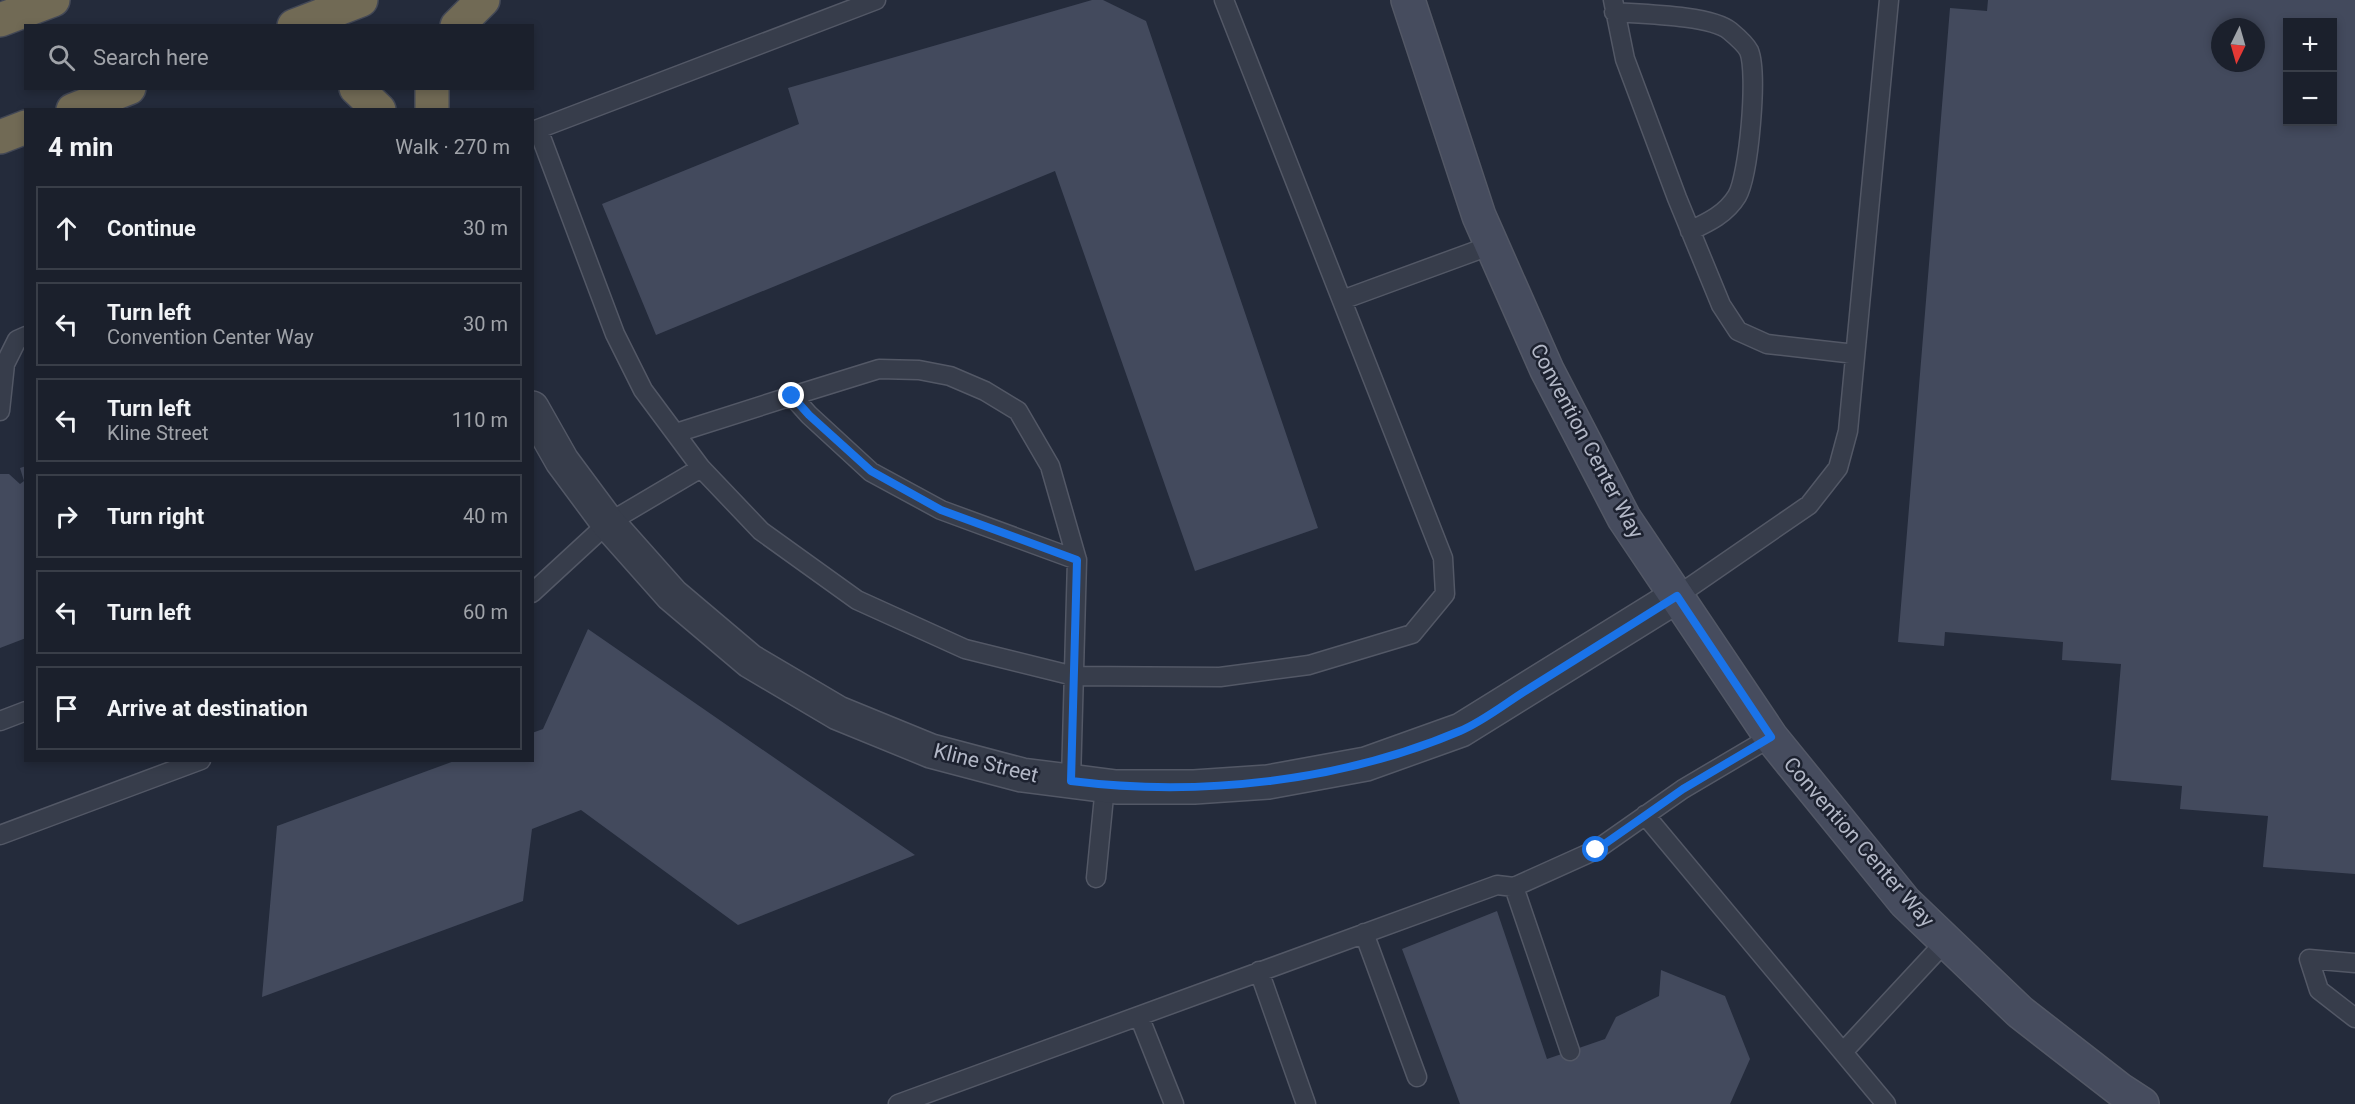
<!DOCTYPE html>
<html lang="en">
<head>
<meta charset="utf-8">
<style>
  :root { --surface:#1b202c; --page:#282d38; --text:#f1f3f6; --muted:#a0a3a9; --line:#393e48 }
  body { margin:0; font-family:Roboto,sans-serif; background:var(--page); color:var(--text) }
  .controls { position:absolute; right:18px; top:18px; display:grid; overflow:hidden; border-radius:0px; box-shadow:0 3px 9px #0003 }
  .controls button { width:54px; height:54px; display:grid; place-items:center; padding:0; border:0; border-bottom:2px solid var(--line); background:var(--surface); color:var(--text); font:30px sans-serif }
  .compass { position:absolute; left:2211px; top:18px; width:54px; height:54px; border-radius:50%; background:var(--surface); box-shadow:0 3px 9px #0003; rotate:185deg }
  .stop { position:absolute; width:18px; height:18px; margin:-14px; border:4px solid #1a73e8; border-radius:50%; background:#fff }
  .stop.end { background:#1a73e8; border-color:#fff; box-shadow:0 2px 6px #0008 }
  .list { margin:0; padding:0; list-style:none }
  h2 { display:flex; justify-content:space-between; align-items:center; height:78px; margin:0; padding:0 24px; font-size:26px }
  h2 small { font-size:20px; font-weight:400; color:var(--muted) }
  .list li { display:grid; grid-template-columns:39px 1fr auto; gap:18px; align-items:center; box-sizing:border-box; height:84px; margin:0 12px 12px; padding:0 12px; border:2px solid var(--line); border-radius:0px }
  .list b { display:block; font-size:22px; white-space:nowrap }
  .list p { margin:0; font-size:20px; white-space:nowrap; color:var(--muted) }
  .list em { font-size:20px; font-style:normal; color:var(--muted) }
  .icon { flex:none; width:33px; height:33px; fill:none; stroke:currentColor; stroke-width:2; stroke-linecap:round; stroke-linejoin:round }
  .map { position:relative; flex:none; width:2355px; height:1104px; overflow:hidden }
  .search { position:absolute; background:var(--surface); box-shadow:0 3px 9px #0003; left:24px; top:24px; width:510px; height:66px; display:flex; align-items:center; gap:15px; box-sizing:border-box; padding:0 21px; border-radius:0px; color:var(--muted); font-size:22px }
  .panel { position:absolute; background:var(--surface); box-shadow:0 3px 9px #0003; left:24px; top:108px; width:510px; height:654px; border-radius:0px }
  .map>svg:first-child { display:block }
  .building { fill:#434a5d; fill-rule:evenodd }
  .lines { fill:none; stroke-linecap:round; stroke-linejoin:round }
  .lane-casing { stroke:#535866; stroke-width:21 }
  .street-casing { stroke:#535866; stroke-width:36 }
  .secondary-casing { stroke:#535866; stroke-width:36 }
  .highway-casing { stroke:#434856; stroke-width:36 }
  .lane { stroke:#373d4b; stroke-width:18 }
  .street { stroke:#373d4b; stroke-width:33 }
  .secondary { stroke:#464c5e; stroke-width:33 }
  .highway { stroke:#716a55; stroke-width:33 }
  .route { stroke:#1a73e8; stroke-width:8 }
  .labels { text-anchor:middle; stroke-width:5; stroke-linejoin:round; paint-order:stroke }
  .street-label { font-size:21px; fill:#b3b8c7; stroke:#1d2230 }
</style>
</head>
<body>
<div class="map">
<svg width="2355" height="1104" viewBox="0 0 2355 1104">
  <rect width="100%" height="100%" fill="#242b3b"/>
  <path class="building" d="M1092 0H1103L1146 21 1318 528 1195 571 1055 171 656 335 602 204 799 124 788 88Z
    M1988 0H2355V874L2263 867 2268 816 2180 809 2182 786 2111 780 2121 664 2062 660 2063 642 1945 632 1944 646 1898 642 1950 8 1987 11ZM2288 22H2332V122H2288ZM2220 27H2256V63H2220Z
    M26 466V638L0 648V474H9L20 484 24 481 20 468Z
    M588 629 915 855 738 925 581 810 532 829 523 901 262 997 277 826 457 760H532V733L543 729Z
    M1497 911 1547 1059 1605 1039 1616 1017 1659 996 1661 970 1725 996 1750 1059 1730 1104H1460L1402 949Z"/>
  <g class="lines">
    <g class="lane-casing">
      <path id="lane" d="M876 0 538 129 615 334 643 390 701 468 761 531 857 600 965 649 1074 676 1220 677 1309 665 1412 634 1445 594 1443 558 1224 0
        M1613 0 1625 59 1677 198 1721 305 1738 331 1767 344 1855 354
        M1614 12C1640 14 1711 15 1730 31 1736 36 1746 45 1749 51 1758 73 1749 175 1737 196 1726 214 1709 222 1690 231
        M1342 300 1492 245
        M792 396 879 369 919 370 950 376 985 391 1018 411 1050 466 1077 560
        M0 411 5 364 17 340 26 336
        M676 433 792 396 809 415 871 472 941 510 1077 560 1071 781
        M532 593 608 523 701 468
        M1677 596 1809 505 1838 468 1848 431 1889 0
        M0 721 26 711
        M1645 815 1886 1104
        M0 835 201 760
        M1096 878 1105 786
        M1514 887 1570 1051
        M1364 933 1417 1077
        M2355 963 2309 959 2319 990 2355 1018
        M1259 971 1306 1104
        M1139 1016 1174 1104
        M1843 1052 1946 941
        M898 1104 1497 885 1514 887 1596 850 1683 789 1771 737"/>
    </g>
    <g class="street-casing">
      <path id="street" d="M532 408 562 461 608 523 672 595 750 661 838 713 931 751 1022 775 1116 787H1194L1268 782 1366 764 1461 730 1677 596"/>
    </g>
    <g class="secondary-casing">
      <path id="secondary" d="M1408 0 1479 216 1547 370 1624 518 1771 737 1905 902 2020 1012 2119 1089 2142 1104"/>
    </g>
    <g class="highway-casing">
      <path id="highway" d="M0 20 53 0
        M294 26 361 0
        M457 26 483 0
        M356 88 379 110
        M73 110 129 88
        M432 110V88
        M0 137 26 127"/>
    </g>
    <use href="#lane" class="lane"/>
    <use href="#street" class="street"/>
    <use href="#secondary" class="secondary"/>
    <use href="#highway" class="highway"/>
  </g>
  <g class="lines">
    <path class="route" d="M792 396 809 415 871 471 941 510 1077 560 1071 781C1199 797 1340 782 1460 731 1484 721 1507 702 1530 688 1579 657 1628 627 1677 596L1771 737 1683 789 1596 850"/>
  </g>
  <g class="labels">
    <g class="street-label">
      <text transform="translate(1587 441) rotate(62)" y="7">Convention Center Way</text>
      <text transform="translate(986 763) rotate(14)" y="7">Kline Street</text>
      <text transform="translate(1859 842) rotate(49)" y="7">Convention Center Way</text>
    </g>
  </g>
</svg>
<div class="controls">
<button>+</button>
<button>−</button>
</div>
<svg class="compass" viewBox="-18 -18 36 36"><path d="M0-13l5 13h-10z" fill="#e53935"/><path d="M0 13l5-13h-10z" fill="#a0a3a9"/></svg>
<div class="stop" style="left:1596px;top:850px"></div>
<div class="stop end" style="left:792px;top:396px"></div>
<div class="search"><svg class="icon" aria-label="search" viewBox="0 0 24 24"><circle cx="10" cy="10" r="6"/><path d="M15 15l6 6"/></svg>Search here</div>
<section class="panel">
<h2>4 min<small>Walk · 270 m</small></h2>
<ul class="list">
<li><svg class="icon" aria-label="ahead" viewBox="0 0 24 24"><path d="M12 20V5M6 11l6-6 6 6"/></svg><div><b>Continue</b></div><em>30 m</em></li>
<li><svg class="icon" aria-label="left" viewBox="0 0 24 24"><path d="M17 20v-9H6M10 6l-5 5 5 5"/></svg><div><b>Turn left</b><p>Convention Center Way</p></div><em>30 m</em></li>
<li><svg class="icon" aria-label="left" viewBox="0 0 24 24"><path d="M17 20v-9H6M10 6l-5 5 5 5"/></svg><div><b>Turn left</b><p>Kline Street</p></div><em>110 m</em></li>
<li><svg class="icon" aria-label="right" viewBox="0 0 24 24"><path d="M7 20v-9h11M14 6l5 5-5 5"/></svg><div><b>Turn right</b></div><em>40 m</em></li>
<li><svg class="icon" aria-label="left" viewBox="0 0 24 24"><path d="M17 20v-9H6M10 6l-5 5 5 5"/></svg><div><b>Turn left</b></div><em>60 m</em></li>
<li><svg class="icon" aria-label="arrive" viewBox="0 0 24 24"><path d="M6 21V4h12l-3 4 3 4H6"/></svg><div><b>Arrive at destination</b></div></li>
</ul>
</section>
</div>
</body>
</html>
